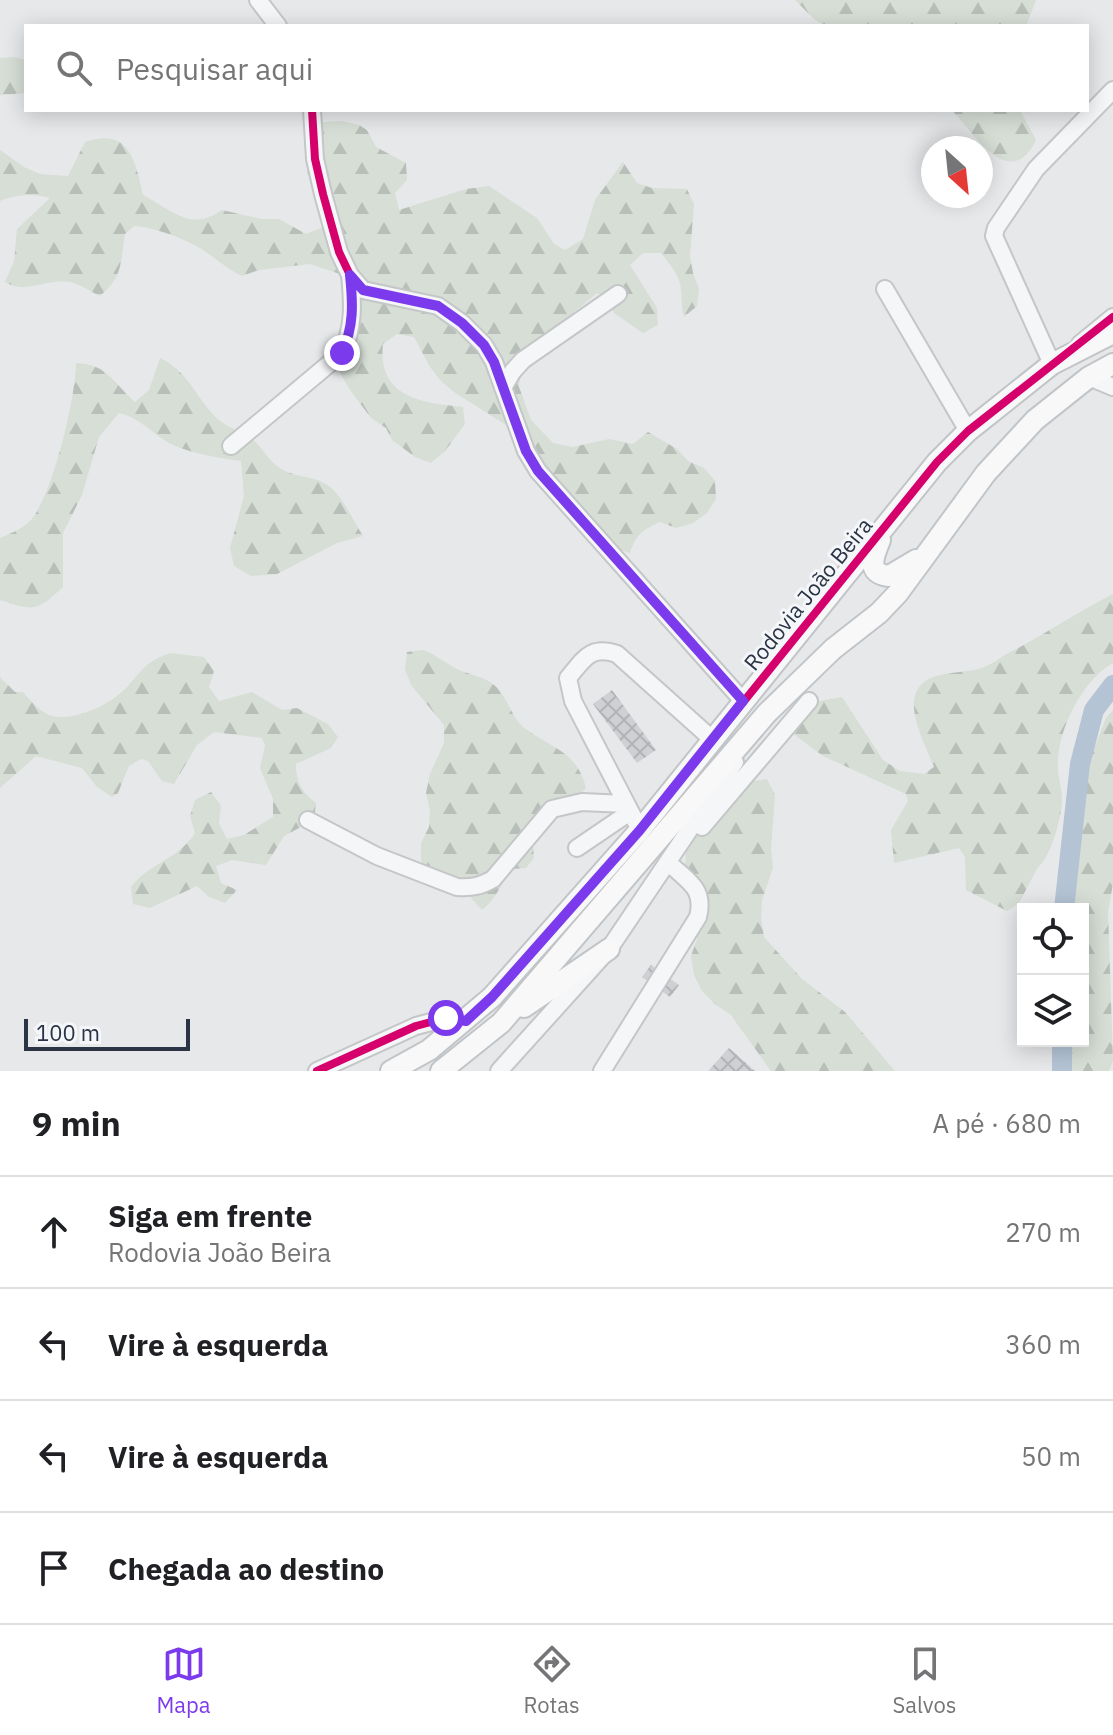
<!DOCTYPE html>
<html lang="pt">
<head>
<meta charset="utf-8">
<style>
  :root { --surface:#fff; --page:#f2f2f2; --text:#202124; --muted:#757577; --line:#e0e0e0; --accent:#7c3aed }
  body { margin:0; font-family:"IBM Plex Sans",sans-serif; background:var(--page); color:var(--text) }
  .controls { position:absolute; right:24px; bottom:24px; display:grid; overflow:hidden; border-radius:0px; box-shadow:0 4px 20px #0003 }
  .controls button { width:72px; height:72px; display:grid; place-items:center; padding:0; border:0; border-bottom:2px solid var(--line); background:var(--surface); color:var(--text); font:40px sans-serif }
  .compass { position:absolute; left:921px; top:136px; width:72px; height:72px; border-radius:50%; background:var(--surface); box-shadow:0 4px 20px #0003; rotate:153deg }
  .scale { position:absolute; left:24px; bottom:20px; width:166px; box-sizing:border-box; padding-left:8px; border:4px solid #2b3445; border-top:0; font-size:22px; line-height:28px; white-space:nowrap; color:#2b3445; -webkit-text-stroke:6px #f4f6f9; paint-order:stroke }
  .stop { position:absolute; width:24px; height:24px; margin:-18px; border:6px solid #7c3aed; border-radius:50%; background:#fff }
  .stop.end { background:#7c3aed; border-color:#fff; box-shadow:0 2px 8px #0008 }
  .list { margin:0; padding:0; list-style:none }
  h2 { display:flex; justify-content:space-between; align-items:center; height:104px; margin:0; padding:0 32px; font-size:34px }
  h2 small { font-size:26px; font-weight:400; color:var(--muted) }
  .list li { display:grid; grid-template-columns:52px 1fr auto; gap:24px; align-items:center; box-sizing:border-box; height:112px; padding:0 32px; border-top:2px solid var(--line) }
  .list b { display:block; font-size:30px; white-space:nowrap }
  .list p { margin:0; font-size:26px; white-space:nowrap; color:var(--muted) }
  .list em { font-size:26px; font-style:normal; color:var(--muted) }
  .icon { flex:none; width:44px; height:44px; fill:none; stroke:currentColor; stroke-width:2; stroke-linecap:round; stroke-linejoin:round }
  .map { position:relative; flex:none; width:1113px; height:1071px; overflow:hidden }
  .search { position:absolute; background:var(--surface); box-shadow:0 4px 20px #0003; left:24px; right:24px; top:24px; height:88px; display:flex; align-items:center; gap:20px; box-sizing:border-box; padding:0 28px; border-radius:0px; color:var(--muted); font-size:30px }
  .sheet { height:552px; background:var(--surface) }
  nav { display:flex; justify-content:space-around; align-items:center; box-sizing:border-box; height:112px; border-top:2px solid var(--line); background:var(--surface); font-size:22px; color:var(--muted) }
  nav a { display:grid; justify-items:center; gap:4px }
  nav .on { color:var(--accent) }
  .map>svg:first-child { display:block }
  .forest { fill:url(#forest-firs) }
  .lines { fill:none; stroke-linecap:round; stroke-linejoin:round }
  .river { stroke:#b4c4d5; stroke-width:20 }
  .building { fill:url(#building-cross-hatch) }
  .minor-casing { stroke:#c4c6c8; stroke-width:20 }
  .major-casing { stroke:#c2c5c8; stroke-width:24 }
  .minor { stroke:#f5f6f7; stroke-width:16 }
  .major { stroke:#f8f8f8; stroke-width:20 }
  .cycleway-casing { stroke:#f4f6f9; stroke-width:13 }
  .cycleway { stroke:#d6006c; stroke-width:8 }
  .route { stroke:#7c3aed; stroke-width:10 }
  .labels { text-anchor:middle; stroke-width:6; stroke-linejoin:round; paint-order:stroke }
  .street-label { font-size:22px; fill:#2b3445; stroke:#f4f6f9 }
</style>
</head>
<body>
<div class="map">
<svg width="1113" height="1071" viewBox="0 0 1113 1071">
  <defs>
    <pattern id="forest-firs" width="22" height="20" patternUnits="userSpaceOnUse" patternTransform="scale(2)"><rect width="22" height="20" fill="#d6ded6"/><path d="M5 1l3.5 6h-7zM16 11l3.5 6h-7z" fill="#b8bfb9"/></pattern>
    <pattern id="building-cross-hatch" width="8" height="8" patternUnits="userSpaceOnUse" patternTransform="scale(2)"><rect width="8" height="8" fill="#ced0d3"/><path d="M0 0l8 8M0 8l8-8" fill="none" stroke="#b1b3b6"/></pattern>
  </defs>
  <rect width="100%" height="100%" fill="#e6e8ea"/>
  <path class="forest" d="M795 0H1036L1026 26H826L815 20Z
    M14 57 26 60V93L0 95V58Z
    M952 110H1020L1036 140C1010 193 975 135 952 110Z
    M342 121 359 125 367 130 376 147 406 163 407 180 395 193 399 210 466 189 489 186 537 218 554 244 565 250 583 239 595 200 623 162 637 183 652 188 687 189 694 204 690 256 693 273 699 289 697 306 684 317C681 306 682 294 680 283 677 272 668 262 661 253H643L630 265 657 308 658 325 643 333 614 313 606 298 597 293 531 348 521 365 519 387 531 420 553 443 573 447 609 439 633 444 648 432 677 449 688 461 704 468 715 481 716 499 707 513 693 523 676 528 660 522C643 529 635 536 630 553L589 539 514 430 454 392 441 381 430 367 414 337 397 334 383 344C377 397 421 403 463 407L465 424 445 451 431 463 415 457 392 440 386 428 371 418 350 390 332 359 337 339 347 324 343 275 310 264 259 270 242 276C226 269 215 257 200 248 180 237 157 228 134 226L125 234C120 262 124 276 100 296 91 292 80 284 70 282 48 278 26 295 5 282L14 261 17 229 50 198C34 193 15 194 0 201V150L24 167 40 174 68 176 85 142C130 127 135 161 143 195 173 211 191 232 222 210L261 219H279L306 234 321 228 330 212 314 181 307 174V123Z
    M160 358C190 372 196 400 219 420 228 428 242 431 252 439 262 447 267 458 277 466 295 481 320 472 337 494 346 505 355 523 363 536L337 543 277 574 251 576 234 566 230 548 244 496 241 461C218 458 195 454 173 445 154 436 140 417 119 413L99 437 82 495 63 533V587C36 612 34 611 0 600V538C9 534 20 530 28 523 52 502 76 396 76 363 108 364 114 384 135 402L149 390Z
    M1113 594V663C1082 680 1056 732 1058 768 1058 778 1062 788 1062 799 1062 816 1051 857 1038 867L1019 903 1007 911 966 890 965 857 959 848 894 863 891 830 908 801 906 794 823 756 784 727 803 704 842 697 883 760 900 771 924 774 934 767C926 746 903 705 920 686 934 669 966 675 984 667 992 664 998 659 1005 655 1042 636 1076 613 1113 594Z
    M423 650C436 655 444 662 455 668 470 676 488 676 499 690 510 703 512 720 527 730 554 749 577 752 586 788L574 800C553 801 543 806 531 823L534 858 526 868 512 869C501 884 497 898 482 910L471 898 476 883 426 877 421 860V843L429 827 430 810 426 793 430 774 444 743V725L411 685 405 669 407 652Z
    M170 653 204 657 214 671 209 687 219 701 252 692 282 710 297 708 328 724 338 737 331 748 296 764C296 783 302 792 316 803L314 820 284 836 266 865 232 860 216 866 221 883 237 890 225 903 209 897 197 886 150 908 133 904 131 887C149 863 179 859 195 833L190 816 195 800 211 792 221 806 219 823 227 839 244 835 273 817V799L260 768 265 746 262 738 214 732 197 745 174 784 162 781 148 761 141 759 129 766 118 793 112 797 97 787 82 768 36 756 0 788V677L15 692H23C30 700 41 713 52 716 72 721 101 708 117 696 140 678 139 663 170 653Z
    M1113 710V884L1108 912 1113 1061 1109 1071H1069L1063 1041H1083V909H1059V885L1074 866 1077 799 1081 782 1106 718Z
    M767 779 775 795 771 849 773 868 762 900 761 918 764 937 802 979 845 1012 895 1071H771L731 1015 716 1005 702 991 694 975 691 956 697 939 698 922 685 867 686 849 692 833 748 782Z"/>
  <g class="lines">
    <path class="river" d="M1064 909 1080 764 1094 710 1113 685
      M1062 1041V1071"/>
  </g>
  <path class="building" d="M612 690 656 750 637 763 593 704Z
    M651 965 679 985 670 997 642 977Z
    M729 1048 755 1071H708Z"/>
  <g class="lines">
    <g class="minor-casing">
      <path id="minor" d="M258 0 278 26
        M312 110 315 159 323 194 339 252 350 275 363 290 438 306 462 323 484 345 494 362 526 451 538 471 743 701
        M885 289 968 431
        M1080 344 1113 317
        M1052 364 994 236 996 228 1036 169 1113 90
        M1089 377 1113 387
        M503 388 513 371 523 360 618 294
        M231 446 342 353C354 327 353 304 350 275
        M308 820 377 856 457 887C472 888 481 886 493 879L552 809 582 802 626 804
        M702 827 809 701
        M640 830 573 701 568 678C584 659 590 645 617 654L713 740
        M577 848 630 812
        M317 1071 416 1026 446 1018 466 1021
        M499 1071 609 949 735 762
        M602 1071 698 917C705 889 689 882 671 865"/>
    </g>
    <g class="major-casing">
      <path id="major" d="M880 540C873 557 866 573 889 576L916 560
        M524 1007 609 949
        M391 1071 429 1050 492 997 640 830 937 462 968 431 1052 364 1113 333
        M441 1071 501 1023 767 713 833 649 879 613 898 593 986 473 1035 420 1089 377 1113 364"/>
    </g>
    <use href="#minor" class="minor"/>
    <use href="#major" class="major"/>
    <g class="cycleway-casing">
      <path id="cycleway" d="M312 110 315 159 323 194 339 252 350 275 363 290 438 306 462 323 484 345 494 362 526 451 538 471 743 701
        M317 1071 416 1026 446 1018 466 1021 492 997 640 830 937 462 968 431 1113 317"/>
    </g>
    <use href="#cycleway" class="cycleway"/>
  </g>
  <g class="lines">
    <path class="route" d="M342 353C354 326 353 304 350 275L363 290 438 306 462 323 484 345 494 362 526 451 538 471 743 701 640 830 492 997 466 1021 446 1018"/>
  </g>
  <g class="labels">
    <g class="street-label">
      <text transform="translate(808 594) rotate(-51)" y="8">Rodovia João Beira</text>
    </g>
  </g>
</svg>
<div class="controls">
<button><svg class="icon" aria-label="locate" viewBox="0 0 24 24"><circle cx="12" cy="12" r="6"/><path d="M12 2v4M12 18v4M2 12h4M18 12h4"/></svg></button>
<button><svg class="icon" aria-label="layers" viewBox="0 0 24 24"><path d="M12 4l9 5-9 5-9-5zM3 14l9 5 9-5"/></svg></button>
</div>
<svg class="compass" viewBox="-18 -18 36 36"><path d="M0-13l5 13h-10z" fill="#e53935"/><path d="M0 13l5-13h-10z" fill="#757577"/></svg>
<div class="scale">100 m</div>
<div class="stop" style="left:446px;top:1018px"></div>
<div class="stop end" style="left:342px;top:353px"></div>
<div class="search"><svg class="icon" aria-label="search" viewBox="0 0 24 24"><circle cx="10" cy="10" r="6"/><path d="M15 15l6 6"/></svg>Pesquisar aqui</div>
</div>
<section class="sheet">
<h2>9 min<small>A pé · 680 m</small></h2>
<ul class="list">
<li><svg class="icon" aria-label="ahead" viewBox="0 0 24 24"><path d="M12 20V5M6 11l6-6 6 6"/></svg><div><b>Siga em frente</b><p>Rodovia João Beira</p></div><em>270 m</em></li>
<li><svg class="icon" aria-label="left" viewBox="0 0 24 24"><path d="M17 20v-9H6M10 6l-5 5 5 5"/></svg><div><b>Vire à esquerda</b></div><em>360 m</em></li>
<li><svg class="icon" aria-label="left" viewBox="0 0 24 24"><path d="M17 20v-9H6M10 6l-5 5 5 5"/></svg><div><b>Vire à esquerda</b></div><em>50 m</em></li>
<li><svg class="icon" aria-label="arrive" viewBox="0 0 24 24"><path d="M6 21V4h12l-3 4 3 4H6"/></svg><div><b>Chegada ao destino</b></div></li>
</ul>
</section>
<nav>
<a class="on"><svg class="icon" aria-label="map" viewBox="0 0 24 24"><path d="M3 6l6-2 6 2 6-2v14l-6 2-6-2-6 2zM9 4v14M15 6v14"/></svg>Mapa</a>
<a><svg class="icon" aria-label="directions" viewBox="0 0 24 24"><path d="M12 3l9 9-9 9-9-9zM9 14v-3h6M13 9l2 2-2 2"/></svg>Rotas</a>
<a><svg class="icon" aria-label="saved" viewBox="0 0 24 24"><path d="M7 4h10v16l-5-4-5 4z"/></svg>Salvos</a>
</nav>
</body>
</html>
